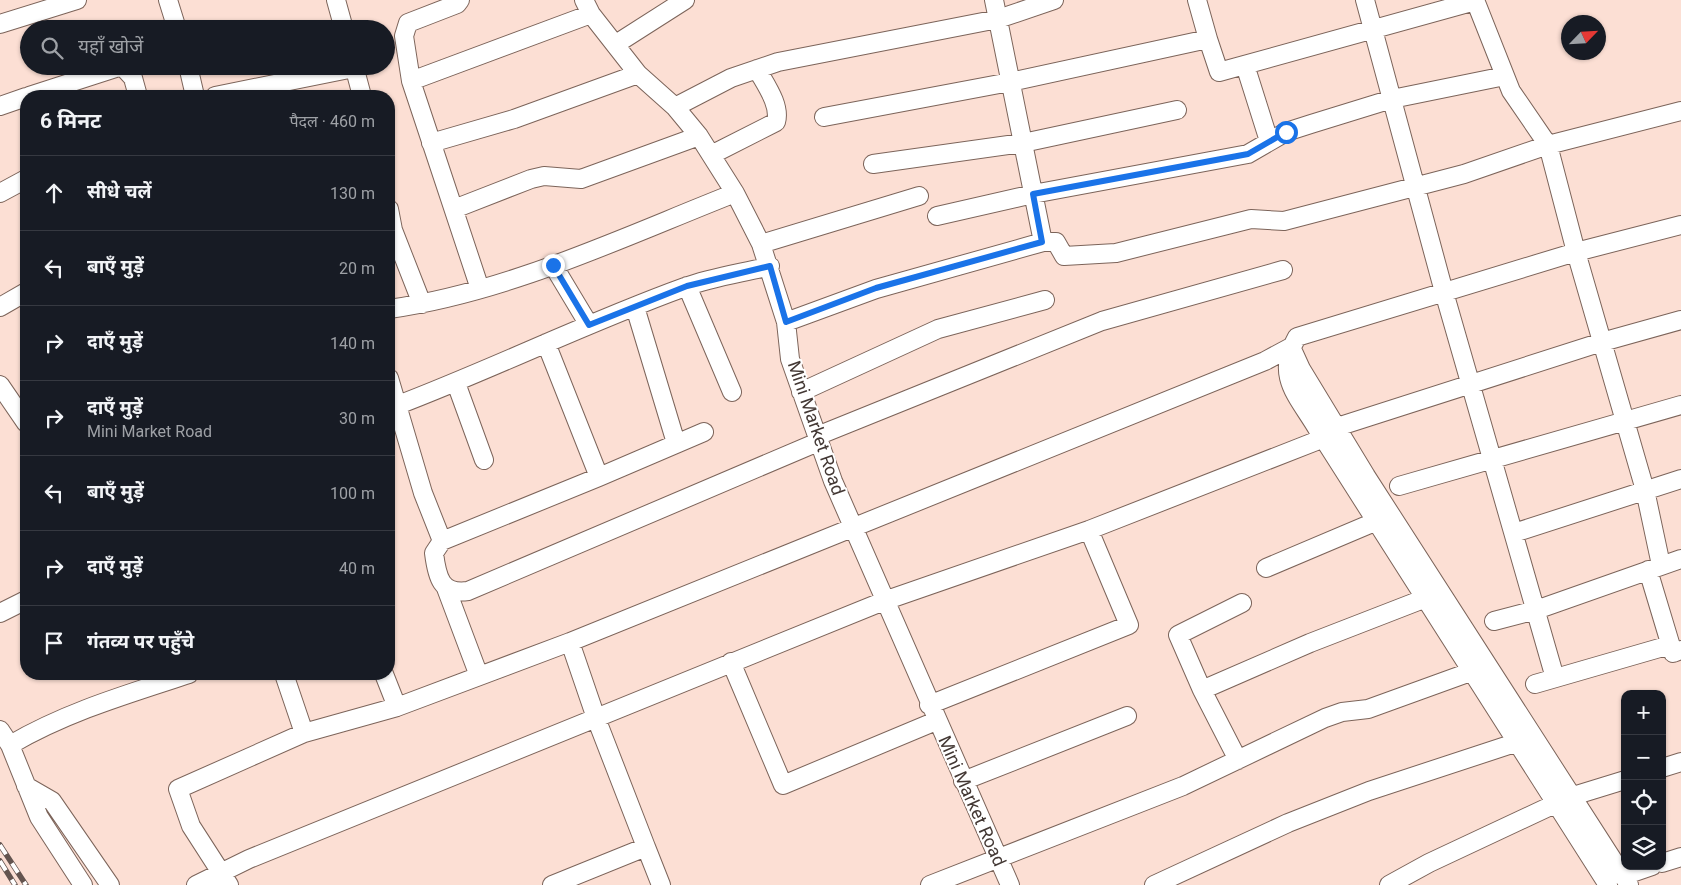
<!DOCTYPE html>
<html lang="hi">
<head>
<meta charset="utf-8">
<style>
  :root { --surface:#171b24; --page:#242831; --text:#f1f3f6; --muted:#9ea1a6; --line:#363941 }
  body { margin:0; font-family:Roboto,"Noto Sans Devanagari",sans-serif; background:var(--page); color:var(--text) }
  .controls { position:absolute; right:15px; bottom:15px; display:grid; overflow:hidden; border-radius:10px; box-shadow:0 1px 4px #0004 }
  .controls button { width:45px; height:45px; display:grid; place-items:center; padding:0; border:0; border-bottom:1px solid var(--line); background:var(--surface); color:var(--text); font:25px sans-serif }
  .compass { position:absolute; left:1561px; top:15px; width:45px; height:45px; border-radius:50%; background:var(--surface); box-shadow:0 1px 4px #0004; rotate:65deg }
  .stop { position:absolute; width:15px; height:15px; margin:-11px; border:4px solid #1a73e8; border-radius:50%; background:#fff }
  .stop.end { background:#1a73e8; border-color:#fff; box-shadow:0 1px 5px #0008 }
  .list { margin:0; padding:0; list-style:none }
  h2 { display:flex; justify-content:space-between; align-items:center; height:65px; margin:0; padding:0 20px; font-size:21px }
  h2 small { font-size:16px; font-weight:400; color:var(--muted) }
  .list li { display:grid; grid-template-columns:32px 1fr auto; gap:15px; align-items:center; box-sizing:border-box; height:75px; padding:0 20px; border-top:1px solid var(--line) }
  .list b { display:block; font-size:19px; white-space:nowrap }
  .list p { margin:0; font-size:16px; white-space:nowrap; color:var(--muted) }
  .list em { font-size:16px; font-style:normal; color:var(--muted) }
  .icon { flex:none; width:28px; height:28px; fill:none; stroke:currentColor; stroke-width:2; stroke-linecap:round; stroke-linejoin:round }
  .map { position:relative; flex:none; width:1681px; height:885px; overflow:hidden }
  .search { position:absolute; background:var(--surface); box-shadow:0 1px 4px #0004; left:20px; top:20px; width:375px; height:55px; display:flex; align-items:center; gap:12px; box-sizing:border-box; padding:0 18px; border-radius:28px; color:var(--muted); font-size:19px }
  .panel { position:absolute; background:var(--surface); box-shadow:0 1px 4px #0004; left:20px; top:90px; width:375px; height:590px; border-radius:20px }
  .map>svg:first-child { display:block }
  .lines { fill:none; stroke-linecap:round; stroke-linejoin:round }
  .minor-casing { stroke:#7c645a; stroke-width:20 }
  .minor { stroke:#fff; stroke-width:18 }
  .rail-casing { stroke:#63544f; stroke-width:5.5 }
  .rail { stroke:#fff; stroke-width:4; stroke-dasharray:11; stroke-linecap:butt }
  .route { stroke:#1a73e8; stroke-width:6 }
  .labels { text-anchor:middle; stroke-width:4; stroke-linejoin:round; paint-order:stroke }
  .street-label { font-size:18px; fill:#433834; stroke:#fff }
</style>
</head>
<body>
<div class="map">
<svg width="1681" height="885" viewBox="0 0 1681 885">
  <rect width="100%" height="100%" fill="#fcdfd4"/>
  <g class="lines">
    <g class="minor-casing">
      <path id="minor" d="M168 0 177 29
        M336 0 344 29
        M460 0 457 4 408 23 404 36 411 81 480 289
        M584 0 591 14 638 74 675 107 699 136 735 193 761 244 786 322 790 359 833 481 1010 885
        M994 0 1043 242
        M1197 0 1208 39
        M1365 0 1444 292 1555 678
        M1475 0 1511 91 1548 145 1576 252 1645 490 1661 565
        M0 24 77 0
        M616 44 685 0
        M1245 65 1269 141
        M188 66 195 96
        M354 66 362 96
        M411 81 591 14
        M29 96 122 66 133 78 138 96
        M215 96 354 68
        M0 106 26 97
        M675 107 731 78 778 62 998 19 1054 0
        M824 117 1010 82 1208 39 1219 72 1475 1
        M431 143 514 119 638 74
        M711 155 776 122C781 105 765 84 757 69
        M873 164 1023 143 1177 110
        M0 193 26 179
        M389 209 393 230 422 304
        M454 209 531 179 544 176 581 179 699 136
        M937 216 1033 194 1248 154 1286 132 1311 124 1392 99 1505 76
        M761 244 919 196
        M553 265 589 325
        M687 286 732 392
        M0 307 26 292
        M635 307 676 443
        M389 309C509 292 623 237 735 193
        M786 322 876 289 1043 242H1056L1064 256 1116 253 1251 219 1284 221 1464 174 1548 145 1681 111
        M546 343 599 477
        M1291 347 1301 369 1366 476 1629 885
        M389 378 423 493 442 541 434 553C437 577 441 595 468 591L818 442
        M456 383 484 460
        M0 385 26 423
        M801 392 938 329 1045 300
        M398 405C495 368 588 322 685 287 712 277 742 273 770 266
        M1337 427 1602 342 1681 320
        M817 436 1102 321 1283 270
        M1399 486 1681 405
        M1514 533 1681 479
        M442 541 599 477 704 432
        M1266 568 1377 521
        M1648 570 1673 653 1681 650
        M446 588 479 676
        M0 613 26 600
        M1494 621 1536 610 1681 559
        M570 642 1265 361 1291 347
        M731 662 783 785 936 721
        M284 674 304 733
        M384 674 397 707
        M1535 684 1670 645
        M1202 690 1178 635 1242 603
        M929 705 1129 625 1089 530
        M0 730 10 745 39 817 83 885
        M10 745C66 712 128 694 189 674
        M1238 760 1202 690 1310 643 1426 598
        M1662 768 1681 762
        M963 781 1127 716
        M26 786 52 801 110 885
        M1573 796 1625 780
        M1662 863 1681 857
        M1623 876 1652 866
        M196 885 249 859 884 601 1089 530 1324 438
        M229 885 191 826 178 789 304 733 397 707 570 642 596 718 646 847
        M552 885 646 847 661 885
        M930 885 1183 786 1325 718 1342 712 1368 709 1473 671
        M1154 885 1288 823 1369 791 1518 742
        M1389 885 1429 863 1557 803
        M1608 885 1318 430C1299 397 1274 377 1297 337L1576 252 1681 225"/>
    </g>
    <use href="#minor" class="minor"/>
    <g class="rail-casing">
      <path id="rail" d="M0 845 26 885
        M0 861 15 885"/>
    </g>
    <use href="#rail" class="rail"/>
  </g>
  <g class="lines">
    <path class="route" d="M553 265 589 325 687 286 770 266 786 322 876 288 1042 242 1033 194 1248 154 1286 132"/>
  </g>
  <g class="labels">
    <g class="street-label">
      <text transform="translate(816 428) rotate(71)" y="6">Mini Market Road</text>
      <text transform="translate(972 801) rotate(66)" y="6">Mini Market Road</text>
    </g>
  </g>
</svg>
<div class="controls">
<button>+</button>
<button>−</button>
<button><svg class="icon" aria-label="locate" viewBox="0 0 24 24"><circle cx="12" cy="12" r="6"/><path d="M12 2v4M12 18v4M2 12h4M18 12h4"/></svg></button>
<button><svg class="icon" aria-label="layers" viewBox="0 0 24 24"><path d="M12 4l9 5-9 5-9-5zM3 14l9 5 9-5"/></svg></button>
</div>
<svg class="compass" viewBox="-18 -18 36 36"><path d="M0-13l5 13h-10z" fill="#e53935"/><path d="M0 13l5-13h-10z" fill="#9ea1a6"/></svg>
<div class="stop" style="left:1286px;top:132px"></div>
<div class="stop end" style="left:553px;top:265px"></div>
<div class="search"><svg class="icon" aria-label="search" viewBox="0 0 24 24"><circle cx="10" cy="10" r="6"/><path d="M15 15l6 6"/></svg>यहाँ खोजें</div>
<section class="panel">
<h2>6 मिनट<small>पैदल · 460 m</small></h2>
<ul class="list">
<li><svg class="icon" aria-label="ahead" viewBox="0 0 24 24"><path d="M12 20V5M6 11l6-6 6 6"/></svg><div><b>सीधे चलें</b></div><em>130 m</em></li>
<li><svg class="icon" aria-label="left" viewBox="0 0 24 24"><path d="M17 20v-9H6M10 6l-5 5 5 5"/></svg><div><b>बाएँ मुड़ें</b></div><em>20 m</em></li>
<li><svg class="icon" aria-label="right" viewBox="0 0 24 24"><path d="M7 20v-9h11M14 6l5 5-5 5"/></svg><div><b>दाएँ मुड़ें</b></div><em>140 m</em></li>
<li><svg class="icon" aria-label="right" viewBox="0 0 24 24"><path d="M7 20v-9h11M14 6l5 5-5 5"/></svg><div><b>दाएँ मुड़ें</b><p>Mini Market Road</p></div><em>30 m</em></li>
<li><svg class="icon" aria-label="left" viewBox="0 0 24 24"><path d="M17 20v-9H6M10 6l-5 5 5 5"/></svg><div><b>बाएँ मुड़ें</b></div><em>100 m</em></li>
<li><svg class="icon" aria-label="right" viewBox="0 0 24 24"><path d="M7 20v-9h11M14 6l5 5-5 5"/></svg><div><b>दाएँ मुड़ें</b></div><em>40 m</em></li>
<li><svg class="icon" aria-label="arrive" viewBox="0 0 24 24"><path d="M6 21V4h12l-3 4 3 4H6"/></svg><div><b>गंतव्य पर पहुँचे</b></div></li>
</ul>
</section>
</div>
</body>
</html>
